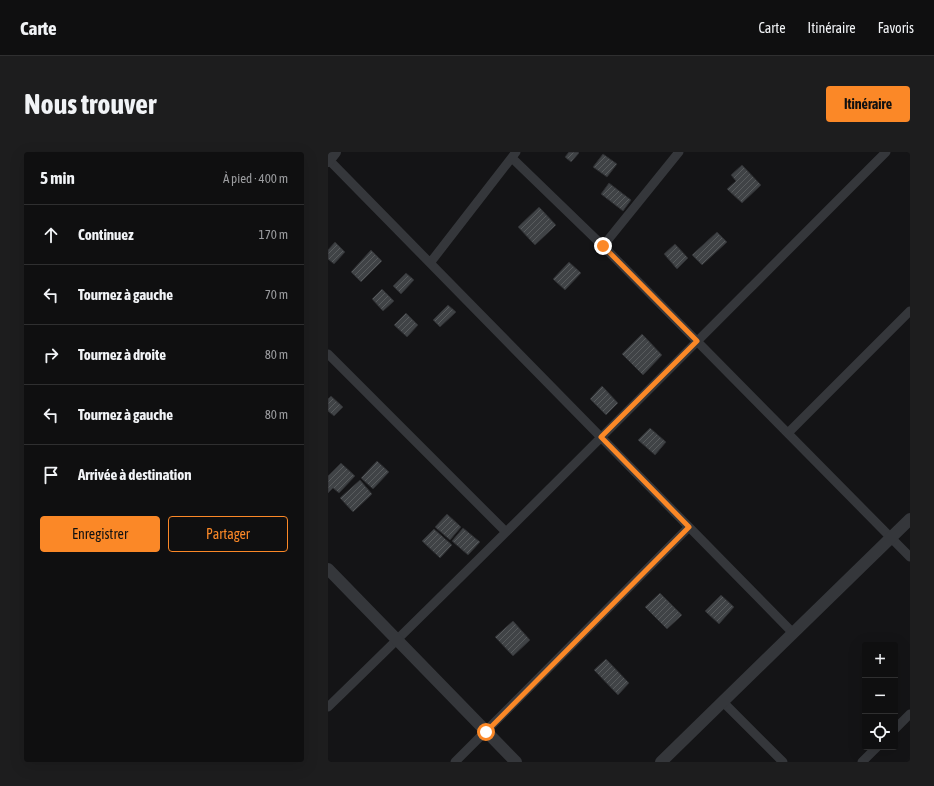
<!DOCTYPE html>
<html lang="fr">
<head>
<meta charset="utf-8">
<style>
  :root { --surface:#0f0f10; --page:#1d1d1e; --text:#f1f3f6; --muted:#9b9c9f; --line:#2f2f30; --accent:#fb8827 }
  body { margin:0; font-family:"Asap Condensed",sans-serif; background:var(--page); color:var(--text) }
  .controls { position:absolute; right:12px; bottom:12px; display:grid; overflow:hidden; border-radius:4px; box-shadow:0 4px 16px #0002 }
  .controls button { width:36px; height:36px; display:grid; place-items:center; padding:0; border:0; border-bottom:1px solid var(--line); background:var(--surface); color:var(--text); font:20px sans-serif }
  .stop { position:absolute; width:12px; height:12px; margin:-9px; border:3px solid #fb8827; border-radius:50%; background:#fff }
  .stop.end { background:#fb8827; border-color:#fff; box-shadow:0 1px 4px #0008 }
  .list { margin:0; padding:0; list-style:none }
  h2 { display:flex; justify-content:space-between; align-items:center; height:52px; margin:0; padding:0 16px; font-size:17px }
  h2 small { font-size:13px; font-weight:400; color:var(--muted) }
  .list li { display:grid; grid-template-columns:26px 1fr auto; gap:12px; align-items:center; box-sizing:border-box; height:60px; padding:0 16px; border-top:1px solid var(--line) }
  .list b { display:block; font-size:15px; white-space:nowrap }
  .list em { font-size:13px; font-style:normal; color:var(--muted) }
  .actions { display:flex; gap:8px; padding:12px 16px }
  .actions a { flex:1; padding:9px 0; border:1px solid var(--accent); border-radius:4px; text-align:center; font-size:14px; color:var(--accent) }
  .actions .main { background:var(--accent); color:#111 }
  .icon { flex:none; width:22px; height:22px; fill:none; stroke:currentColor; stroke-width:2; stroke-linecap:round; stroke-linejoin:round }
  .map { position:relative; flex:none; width:582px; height:610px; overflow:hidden; border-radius:4px }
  header { display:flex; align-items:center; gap:24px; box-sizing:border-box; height:56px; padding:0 20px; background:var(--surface); border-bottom:1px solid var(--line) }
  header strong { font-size:19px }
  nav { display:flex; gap:22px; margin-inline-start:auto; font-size:14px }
  .intro { display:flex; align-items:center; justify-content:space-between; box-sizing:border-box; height:96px; padding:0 24px }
  h1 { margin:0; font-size:28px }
  .button { padding:10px 18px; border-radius:4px; background:var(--accent); color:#111; font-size:14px; font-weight:700 }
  main { display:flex; gap:24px; padding:0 24px }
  aside { flex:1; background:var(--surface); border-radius:4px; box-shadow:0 4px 16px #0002 }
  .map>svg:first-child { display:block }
  .building { fill:url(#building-hatch); stroke:#2e2f32 }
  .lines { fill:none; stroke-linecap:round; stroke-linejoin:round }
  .minor { stroke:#35373b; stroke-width:9 }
  .tertiary { stroke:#35373b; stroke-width:12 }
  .route { stroke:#fb8827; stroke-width:5 }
</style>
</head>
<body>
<header>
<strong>Carte</strong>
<nav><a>Carte</a><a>Itinéraire</a><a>Favoris</a></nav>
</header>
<div class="intro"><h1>Nous trouver</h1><a class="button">Itinéraire</a></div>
<main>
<aside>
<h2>5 min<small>À pied · 400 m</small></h2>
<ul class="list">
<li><svg class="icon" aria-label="ahead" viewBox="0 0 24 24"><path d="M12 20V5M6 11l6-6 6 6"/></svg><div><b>Continuez</b></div><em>170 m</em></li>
<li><svg class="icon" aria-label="left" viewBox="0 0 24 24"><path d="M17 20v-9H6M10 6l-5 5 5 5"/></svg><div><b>Tournez à gauche</b></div><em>70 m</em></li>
<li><svg class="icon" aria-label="right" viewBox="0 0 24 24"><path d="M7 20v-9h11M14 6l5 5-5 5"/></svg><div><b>Tournez à droite</b></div><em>80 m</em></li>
<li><svg class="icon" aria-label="left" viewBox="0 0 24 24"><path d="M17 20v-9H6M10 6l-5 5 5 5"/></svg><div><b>Tournez à gauche</b></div><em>80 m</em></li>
<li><svg class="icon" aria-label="arrive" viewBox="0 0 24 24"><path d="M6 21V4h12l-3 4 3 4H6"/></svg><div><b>Arrivée à destination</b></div></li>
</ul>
<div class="actions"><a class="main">Enregistrer</a><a>Partager</a></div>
</aside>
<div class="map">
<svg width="582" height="610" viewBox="0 0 582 610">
  <defs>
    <pattern id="building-hatch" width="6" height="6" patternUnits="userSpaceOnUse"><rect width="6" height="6" fill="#404346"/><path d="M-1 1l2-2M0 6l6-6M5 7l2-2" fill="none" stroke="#595c5e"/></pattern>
  </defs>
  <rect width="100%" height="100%" fill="#141416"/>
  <path class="building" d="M241 0H250L251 1 243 10 237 5Z
    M275 2 289 12 279 25 265 15Z
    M414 13 433 33 414 51 399 37 408 29 403 23Z
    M281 31 303 48 295 59 273 42Z
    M211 55 228 73 207 93 190 75Z
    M389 80 399 90 374 113 364 103Z
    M7 90 17 100 6 112 0 107V98Z
    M347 92 360 106 349 117 336 102Z
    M43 98 54 109 33 130 23 120Z
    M241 110 253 121 237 138 225 127Z
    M78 121 86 128 73 142 65 134Z
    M54 137 66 149 55 159 44 147Z
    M120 153 128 160 112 175 105 168Z
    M78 161 90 173 79 185 66 173Z
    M314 182 334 203 315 223 294 202Z
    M274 234 290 251 278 263 262 247Z
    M3 244 15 255 6 264 0 259V247Z
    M322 276 338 290 327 303 310 288Z
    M49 309 61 320 45 337 33 326Z
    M13 311 27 324 11 341 5 336 0 341V324Z
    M32 328 44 342 25 360 12 346Z
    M119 362 133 375 122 388 107 375Z
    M135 376 152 390 140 403 124 389Z
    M106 377 124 393 112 406 94 389Z
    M332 441 354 463 339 477 317 455Z
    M393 443 406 455 391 472 377 459Z
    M185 469 202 488 185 504 167 485Z
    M278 507 301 531 290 543 266 518Z"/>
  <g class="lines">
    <path class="minor" d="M184 6 275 94 582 405
      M0 7 465 481
      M275 94 351 0
      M102 111 188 0
      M0 202 178 380
      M460 281 582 159
      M395 550 455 610
      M0 555C188 373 372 186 558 0
      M567 577 582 562
      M127 610 361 375
      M534 610 549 595"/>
    <path class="tertiary" d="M0 9 7 0
      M0 417 188 610
      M333 610 582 367"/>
  </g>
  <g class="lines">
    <path class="route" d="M158 580 361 375 273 285 369 189 275 94"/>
  </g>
</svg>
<div class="controls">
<button>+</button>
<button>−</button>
<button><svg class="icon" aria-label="locate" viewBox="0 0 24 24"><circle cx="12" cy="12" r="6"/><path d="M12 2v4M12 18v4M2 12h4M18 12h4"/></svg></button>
</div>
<div class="stop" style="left:158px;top:580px"></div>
<div class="stop end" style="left:275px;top:94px"></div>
</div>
</main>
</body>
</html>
